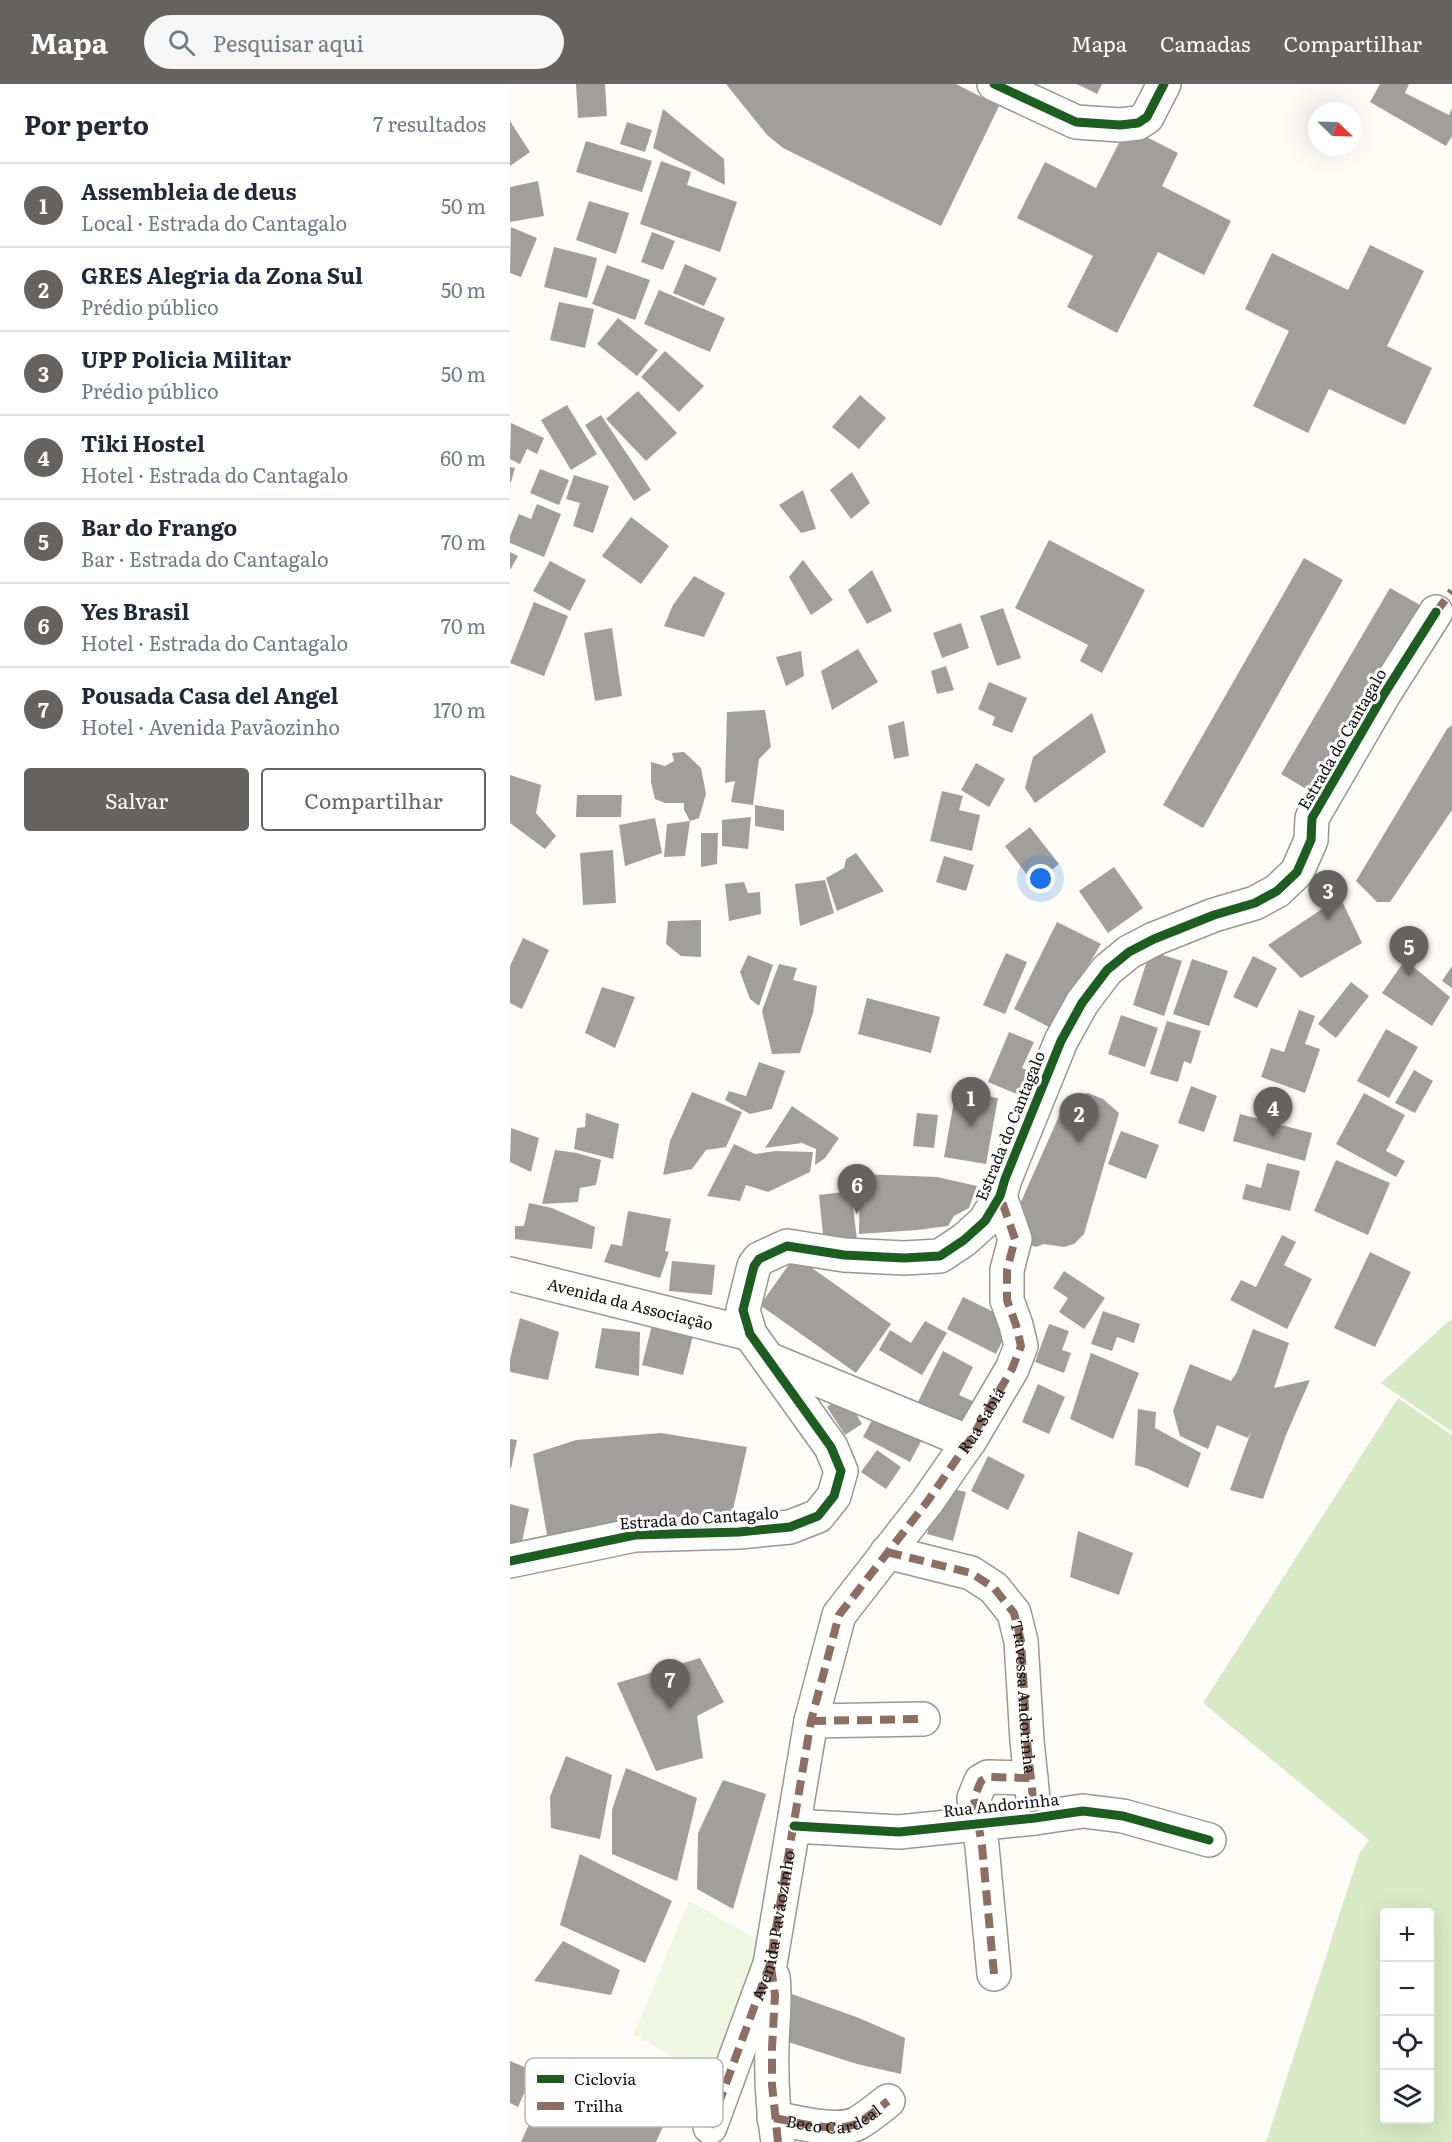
<!DOCTYPE html>
<html lang="pt">
<head>
<meta charset="utf-8">
<style>
  :root { --surface:#fff; --page:#f6f6f7; --text:#1f2937; --muted:#747a83; --line:#e0e1e3; --accent:#646362 }
  body { margin:0; font-family:Literata,serif; background:var(--page); color:var(--text) }
  .controls { position:absolute; right:18px; bottom:18px; display:grid; overflow:hidden; border-radius:6px; box-shadow:0 6px 24px #0002 }
  .controls button { width:54px; height:54px; display:grid; place-items:center; padding:0; border:0; border-bottom:2px solid var(--line); background:var(--surface); color:var(--text); font:30px sans-serif }
  .compass { position:absolute; left:798px; top:18px; width:54px; height:54px; border-radius:50%; background:var(--surface); box-shadow:0 6px 24px #0002; rotate:113deg }
  .you { position:absolute; left:531px; top:795px; width:21px; height:21px; margin:-15px; border:4px solid #fff; border-radius:50%; background:#1a73e8; box-shadow:0 0 0 9px #1a73e833 }
  .badge { display:grid; place-items:center; width:39px; height:39px; border-radius:50%; background:var(--accent); color:#fff; font-size:20px; font-weight:700 }
  .pin { position:absolute; translate:-50% -50px; filter:drop-shadow(0 2px 3px #0008) }
  .pin::after { content:''; position:absolute; top:32px; width:21px; height:18px; background:inherit; clip-path:polygon(0 0,100% 0,50% 100%) }
  .list { margin:0; padding:0; list-style:none }
  h2 { display:flex; justify-content:space-between; align-items:center; height:78px; margin:0; padding:0 24px; font-size:26px }
  h2 small { font-size:20px; font-weight:400; color:var(--muted) }
  .list li { display:grid; grid-template-columns:39px 1fr auto; gap:18px; align-items:center; box-sizing:border-box; height:84px; padding:0 24px; border-top:2px solid var(--line) }
  .list b { display:block; font-size:22px; white-space:nowrap }
  .list p { margin:0; font-size:20px; white-space:nowrap; color:var(--muted) }
  .list em { font-size:20px; font-style:normal; color:var(--muted) }
  .actions { display:flex; gap:12px; padding:18px 24px }
  .actions a { flex:1; padding:14px 0; border:2px solid var(--accent); border-radius:6px; text-align:center; font-size:21px; color:var(--accent) }
  .actions .main { background:var(--accent); color:#fff }
  .icon { flex:none; width:33px; height:33px; fill:none; stroke:currentColor; stroke-width:2; stroke-linecap:round; stroke-linejoin:round }
  .map { position:relative; flex:none; width:942px; height:2058px; overflow:hidden }
  header { display:flex; align-items:center; gap:36px; box-sizing:border-box; height:84px; padding:0 30px; background:var(--accent); color:#fff }
  header strong { font-size:28px }
  nav { display:flex; gap:33px; margin-inline-start:auto; font-size:21px }
  .search { width:420px; height:54px; background:var(--page); display:flex; align-items:center; gap:15px; box-sizing:border-box; padding:0 21px; border-radius:33px; color:var(--muted); font-size:22px }
  main { display:flex }
  aside { flex:1; background:var(--surface) }
  .map>svg:first-child { display:block }
  .forest { fill:#d8eac5; fill-rule:evenodd }
  .pitch { fill:#f0f6e1 }
  .building { fill:#a19f9c }
  .lines { fill:none; stroke-linecap:round; stroke-linejoin:round }
  .street-casing { stroke:#979795; stroke-width:36 }
  .street { stroke:#fffffe; stroke-width:33 }
  .quiet { stroke:#8d6e63; stroke-width:8; stroke-dasharray:15 8; stroke-linecap:butt }
  .cycleway-casing { stroke:#fff; stroke-width:13 }
  .cycleway { stroke:#1b5e20; stroke-width:9 }
  .labels { text-anchor:middle; stroke-width:6; stroke-linejoin:round; paint-order:stroke }
  .street-label { font-size:16px; fill:#111; stroke:#fff }
  .key { fill:#fff; stroke:#b8b8b8; stroke-width:1.5 }
  .key-label { font-size:16px; fill:#111 }
</style>
</head>
<body>
<header>
<strong>Mapa</strong>
<div class="search"><svg class="icon" aria-label="search" viewBox="0 0 24 24"><circle cx="10" cy="10" r="6"/><path d="M15 15l6 6"/></svg>Pesquisar aqui</div>
<nav><a>Mapa</a><a>Camadas</a><a>Compartilhar</a></nav>
</header>
<main>
<aside>
<h2>Por perto<small>7 resultados</small></h2>
<ul class="list">
<li><span class="badge">1</span><div><b>Assembleia de deus</b><p>Local · Estrada do Cantagalo</p></div><em>50 m</em></li>
<li><span class="badge">2</span><div><b>GRES Alegria da Zona Sul</b><p>Prédio público</p></div><em>50 m</em></li>
<li><span class="badge">3</span><div><b>UPP Policia Militar</b><p>Prédio público</p></div><em>50 m</em></li>
<li><span class="badge">4</span><div><b>Tiki Hostel</b><p>Hotel · Estrada do Cantagalo</p></div><em>60 m</em></li>
<li><span class="badge">5</span><div><b>Bar do Frango</b><p>Bar · Estrada do Cantagalo</p></div><em>70 m</em></li>
<li><span class="badge">6</span><div><b>Yes Brasil</b><p>Hotel · Estrada do Cantagalo</p></div><em>70 m</em></li>
<li><span class="badge">7</span><div><b>Pousada Casa del Angel</b><p>Hotel · Avenida Pavãozinho</p></div><em>170 m</em></li>
</ul>
<div class="actions"><a class="main">Salvar</a><a>Compartilhar</a></div>
</aside>
<div class="map">
<svg width="942" height="2058" viewBox="0 0 942 2058">
  <rect width="100%" height="100%" fill="#fdfcf7"/>
  <path class="forest" d="M942 1234V1348L871 1299Z
    M888 1314 942 1351V2058H756L849 1770 859 1756 693 1619ZM920 1828V2036H874V1828Z"/>
  <path class="pitch" d="M179 1817 260 1862 208 2000 124 1950Z"/>
  <path class="building" d="M66 0H95L97 32 68 34Z
    M216 0H446L489 22 431 142 273 64 257 51Z
    M567 0H592L587 10Z
    M870 0H899L895 9 939 31 942 24V52L936 62 860 18Z
    M153 25 214 75 215 101 143 64Z
    M0 37 20 68 0 82Z
    M117 38 142 46 135 68 110 60Z
    M617 43 668 69 652 102 721 137 694 191 648 168 607 249 557 223 583 172 507 134 535 78 586 104Z
    M76 57 142 77 132 108 66 88Z
    M151 77 181 88 177 101 227 118 210 168 130 140Z
    M28 97 34 132 0 138V103Z
    M79 117 119 129 106 170 66 156Z
    M1 143 27 154 11 193 0 189Z
    M142 148 165 157 153 186 131 178Z
    M860 161 914 187 877 262 922 284 895 341 819 305 798 349 743 322 779 247 735 225 762 169 838 206Z
    M44 163 87 174 77 214 34 203Z
    M175 180 207 194 194 222 163 209Z
    M97 181 140 196 125 236 82 220Z
    M149 206 215 234 200 268 134 240Z
    M49 218 84 225 75 264 40 256Z
    M108 234 148 266 127 292 87 260Z
    M155 267 194 302 169 328 131 293Z
    M128 307 167 349 136 377 96 335Z
    M350 311 376 334 349 365 322 343Z
    M57 321 87 370 61 386 31 336Z
    M91 331 141 406 124 417 75 341Z
    M1 339 34 354 27 370 17 365 10 380 0 375Z
    M0 383 5 384 1 398H0Z
    M30 385 59 396 49 421 20 409Z
    M342 388 360 419 341 435 320 406Z
    M64 391 99 402 83 449 63 442 70 419 56 415Z
    M293 406 306 445 291 449 269 421Z
    M27 420 51 430 34 473 0 459V452L9 430 21 435Z
    M121 433 159 462 131 500 92 472Z
    M539 456 635 506 592 589 570 577 578 561 505 524Z
    M0 468 8 472 0 486Z
    M794 474 833 496 693 744 653 721Z
    M293 476 323 516 301 531 279 493Z
    M40 477 76 496 60 527 23 507Z
    M362 486 382 527 357 540 338 506Z
    M184 492 215 509 194 553 154 542 163 521Z
    M880 504 919 526 808 712 771 690Z
    M24 518 58 532 34 592 0 579Z
    M493 524 511 574 487 582 470 532Z
    M451 539 459 564 432 574 423 549Z
    M102 544 112 612 85 617 74 549Z
    M348 565 368 598 322 626 311 587Z
    M291 567 294 592 276 602 266 573Z
    M436 582 444 606 427 610 421 587Z
    M479 598 517 614 502 649 482 641 485 633 468 625Z
    M255 626 261 663 249 675 243 721 221 718 225 697 215 699 217 628Z
    M582 629 596 668 525 719 515 704 523 673Z
    M394 637 399 672 384 675 378 642Z
    M942 641V726L880 818H867L846 797 937 645Z
    M174 668 191 684 196 710 189 734 180 737 175 772 154 773 157 740 180 737 174 726V719H155L145 715 141 698V678L155 682 164 677 162 669Z
    M466 679 495 695 479 723 451 706Z
    M0 691 31 701 26 729 46 752 35 765 0 739Z
    M432 707 453 712 449 726 470 731 462 767 420 757Z
    M67 711H112L111 733H66Z
    M245 721 274 726V747L245 742Z
    M241 733 238 765 212 762V736Z
    M145 734 152 769 115 782 109 741Z
    M520 743 549 780 524 800 495 762Z
    M191 749H208L207 780 191 783Z
    M103 766 106 819 73 821 70 769Z
    M346 769 374 807 327 827 316 794 334 784 336 775Z
    M434 772 464 781 456 807 426 798Z
    M604 783 633 824 598 849 569 807Z
    M315 796 324 829 290 842 285 800Z
    M234 798 238 809 250 808 251 830 219 837 215 800Z
    M830 813 852 859 791 894 758 861Z
    M191 836V873L171 872 156 860 158 837Z
    M547 838 591 860 541 944 504 925Z
    M13 854 39 866 12 925 0 919V882Z
    M640 867 672 877 654 932 623 921Z
    M496 869 517 878 495 930 473 921Z
    M238 871 263 881 249 922 240 915 230 888Z
    M743 872 767 884 747 924 723 913Z
    M682 875 718 887 699 942 663 930Z
    M895 876 940 913 922 942 872 909Z
    M269 880 287 884 283 896 307 902 303 929 290 969 262 970 252 927Z
    M942 882V904L932 897Z
    M841 898 859 912 826 954 808 940Z
    M92 903 125 913 105 964 75 949Z
    M357 914 430 933 421 969 348 950Z
    M789 926 805 932 795 960 810 965 795 1009 751 993 761 964 774 968Z
    M611 931 648 944 635 983 598 970Z
    M657 937 691 947 681 980 674 977 668 998 640 990Z
    M876 945 908 963 879 1014 847 997Z
    M499 948 524 958 512 984 519 987 509 1011 478 998Z
    M249 978 275 987 262 1025 240 1030 215 1016 219 1007 236 1012Z
    M904 986 923 997 905 1029 885 1019Z
    M681 1002 707 1012 694 1048 668 1039Z
    M446 1006 488 1014 476 1080 434 1073Z
    M182 1008 232 1028 216 1063 196 1066 182 1085 153 1091 160 1057Z
    M578 1009 593 1015 609 1029 574 1150 564 1160 554 1163 534 1160 526 1163 510 1157V1120L557 1014Z
    M854 1009 895 1031 876 1067 895 1077 886 1093 826 1060Z
    M282 1022 329 1054 315 1074 305 1081 306 1065 292 1059 255 1064Z
    M76 1029 109 1040 103 1075 64 1065 67 1044 75 1043Z
    M407 1029 428 1031 424 1064 403 1062Z
    M730 1030 802 1049 795 1077 723 1057Z
    M1 1044 29 1054 21 1088 0 1078Z
    M611 1047 649 1061 636 1095 598 1080Z
    M224 1060 245 1070 265 1067 303 1068 300 1088 258 1108 236 1101 230 1117 197 1112Z
    M45 1066 67 1069 91 1076 86 1101 70 1104 68 1118 32 1120Z
    M826 1076 880 1099 858 1151 804 1127Z
    M757 1079 790 1087 780 1127 732 1115 736 1100 751 1104Z
    M350 1090 427 1093 467 1102 459 1124 444 1132 438 1142 407 1146 349 1150Z
    M341 1107 347 1156 314 1160 309 1111Z
    M19 1119 42 1124 85 1143 82 1165 5 1155V1142H14Z
    M118 1127 161 1135 155 1167 159 1168 150 1194 94 1178 101 1160 112 1162Z
    M772 1151 786 1158 774 1181 802 1195 777 1245 720 1216 731 1196 746 1203Z
    M860 1168 901 1188 865 1263 824 1244Z
    M285 1172 381 1240 346 1289 250 1221Z
    M162 1177 205 1181 202 1211 159 1207Z
    M554 1187 595 1214 574 1245 549 1228 558 1214 543 1204Z
    M453 1213 502 1237 486 1270 437 1245Z
    M593 1227 630 1240 624 1259 607 1253 602 1267 581 1260Z
    M144 1233 185 1244 173 1291 132 1281Z
    M10 1234 49 1248 38 1296 0 1288V1275Z
    M415 1237 437 1249 412 1291 369 1266 380 1246 401 1259Z
    M539 1240 559 1247 552 1266 561 1269 554 1289 525 1278Z
    M92 1244 130 1248 129 1292 85 1284Z
    M743 1245 779 1259 764 1304 800 1296 776 1351 753 1415 720 1406 742 1345 738 1354 707 1341 698 1365 670 1352 663 1327 680 1280 721 1297 727 1288Z
    M433 1267 463 1283 449 1311 471 1321 457 1350 405 1324Z
    M581 1269 629 1289 603 1355 560 1335Z
    M528 1300 555 1313 539 1350 512 1338Z
    M335 1311 352 1340 335 1351 317 1323Z
    M628 1325 646 1328 645 1344 691 1369 678 1404 636 1384 625 1381Z
    M363 1334 416 1348 400 1378 353 1353Z
    M151 1349 237 1363 220 1439 132 1437 37 1451 23 1370 66 1356Z
    M0 1355 7 1356 1 1384H0Z
    M367 1366 391 1383 376 1405 351 1388Z
    M478 1372 515 1391 498 1426 461 1407Z
    M430 1402 456 1408 443 1457 417 1450Z
    M0 1420 19 1425 10 1467 0 1465Z
    M568 1447 623 1469 609 1511 560 1493Z
    M190 1574 214 1618 187 1632 193 1674 146 1687 107 1599Z
    M56 1672 102 1691 90 1755 41 1744 40 1713Z
    M116 1684 187 1714 167 1797 102 1770V1726Z
    M213 1696 256 1710 223 1825 187 1805 188 1749Z
    M70 1770 162 1817 135 1879 50 1841Z
    M53 1857 110 1886 101 1911 24 1897Z
    M279 1909 349 1934 395 1954 391 1990 347 1980 275 1957Z
    M49 1974 161 2025 146 2058H11Z
    M0 1977 24 1987 8 2023 0 2019Z"/>
  <g class="lines">
    <g class="street-casing">
      <g id="street">
        <path d="M484 0 566 38 610 41 628 39 637 33 654 0"/>
        <path id="s1" d="M0 1190 240 1250"/>
        <path d="M258 1275 459 1358"/>
        <path id="s2" d="M377 1468 461 1489 484 1504 504 1529 511 1557 517 1657 525 1734"/>
        <path d="M0 1477 125 1451 229 1448 280 1443 308 1432 324 1412 331 1387 321 1363 240 1250 233 1226 244 1182 249 1175 277 1162 334 1171 394 1174 430 1172 454 1156 475 1137 490 1112 495 1095 551 957 572 919 597 886 619 868 644 855 704 831 745 819 767 807 787 788 801 756 802 734 874 610 926 528"/>
        <path d="M301 1637 413 1635"/>
        <path d="M284 1742 389 1748 525 1734 573 1727 613 1732 699 1756"/>
        <path d="M484 1890 472 1762 464 1714 471 1697 478 1693 521 1694"/>
        <path d="M263 1893C266 1917 262 1940 262 1964 261 1995 263 2027 268 2058"/>
        <path d="M264 2034C286 2038 327 2050 348 2039 358 2033 368 2025 378 2017"/>
        <path id="s3" d="M200 2043 260 1880 301 1637 329 1531 417 1418 462 1353 502 1285 511 1262 506 1241 497 1216V1186L505 1155 490 1112"/>
      </g>
    </g>
    <use href="#street" class="street"/>
    <g class="quiet">
      <path d="M926 528 942 507"/>
      <path d="M377 1468 461 1489 484 1504 504 1529 511 1557 517 1657 525 1734"/>
      <path d="M301 1637 413 1635"/>
      <path d="M261 1883 265 1911 262 1964V2001L268 2058"/>
      <path d="M484 1890 472 1762 464 1714 471 1697 478 1693 521 1694"/>
      <path id="s4" d="M264 2034C286 2038 327 2050 348 2039 358 2033 368 2025 378 2017"/>
      <path d="M200 2043 260 1880 301 1637 329 1531 417 1418 462 1353 502 1285 511 1262 506 1241 497 1216V1186L505 1155 490 1112"/>
    </g>
    <g class="cycleway-casing">
      <path id="cycleway" d="M484 0 566 38 610 41 628 39 637 33 654 0
        M0 1477 125 1451 229 1448 280 1443 308 1432 324 1412 331 1387 321 1363 240 1250 233 1226 244 1182 249 1175 277 1162 334 1171 394 1174 430 1172 454 1156 475 1137 490 1112 495 1095 551 957 572 919 597 886 619 868 644 855 704 831 745 819 767 807 787 788 801 756 802 734 874 610 926 528
        M284 1742 389 1748 525 1734 573 1727 613 1732 699 1756"/>
    </g>
    <use href="#cycleway" class="cycleway"/>
  </g>
  <g class="labels">
    <g class="street-label">
      <text transform="translate(832 655) rotate(-60)" y="6">Estrada do Cantagalo</text>
      <text transform="translate(500 1042) rotate(-68)" y="6">Estrada do Cantagalo</text>
      <text dy="6" stroke="none"><textPath href="#s1" startOffset="124">Avenida da Associação</textPath></text>
      <text dy="6" stroke="none"><textPath href="#s3" startOffset="771">Rua Sabiá</textPath></text>
      <text transform="translate(189 1434) rotate(-4)" y="6">Estrada do Cantagalo</text>
      <text dy="6" stroke="none"><textPath href="#s2" startOffset="231">Travessa Andorinha</textPath></text>
      <text transform="translate(491 1721) rotate(-6)" y="6">Rua Andorinha</text>
      <text dy="6" stroke="none"><textPath href="#s3" startOffset="212">Avenida Pavãozinho</textPath></text>
      <text dy="6" stroke="none"><textPath href="#s4" startOffset="62">Beco Cardeal</textPath></text>
    </g>
  </g>
  <rect x="15" y="1974" width="198" height="69" rx="9" class="key"/>
  <rect x="27" y="1991" width="27" height="8" fill="#1b5e20"/>
  <rect x="27" y="2018" width="27" height="8" fill="#8d6e63"/>
  <g class="key-label">
    <text x="64" y="2001">Ciclovia</text>
    <text x="64" y="2028">Trilha</text>
  </g>
</svg>
<div class="controls">
<button>+</button>
<button>−</button>
<button><svg class="icon" aria-label="locate" viewBox="0 0 24 24"><circle cx="12" cy="12" r="6"/><path d="M12 2v4M12 18v4M2 12h4M18 12h4"/></svg></button>
<button><svg class="icon" aria-label="layers" viewBox="0 0 24 24"><path d="M12 4l9 5-9 5-9-5zM3 14l9 5 9-5"/></svg></button>
</div>
<svg class="compass" viewBox="-18 -18 36 36"><path d="M0-13l5 13h-10z" fill="#e53935"/><path d="M0 13l5-13h-10z" fill="#747a83"/></svg>
<div class="you"></div>
<div class="pin badge" style="left:461px;top:1043px">1</div>
<div class="pin badge" style="left:569px;top:1059px">2</div>
<div class="pin badge" style="left:818px;top:836px">3</div>
<div class="pin badge" style="left:763px;top:1053px">4</div>
<div class="pin badge" style="left:899px;top:892px">5</div>
<div class="pin badge" style="left:347px;top:1130px">6</div>
<div class="pin badge" style="left:160px;top:1625px">7</div>
</div>
</main>
</body>
</html>
